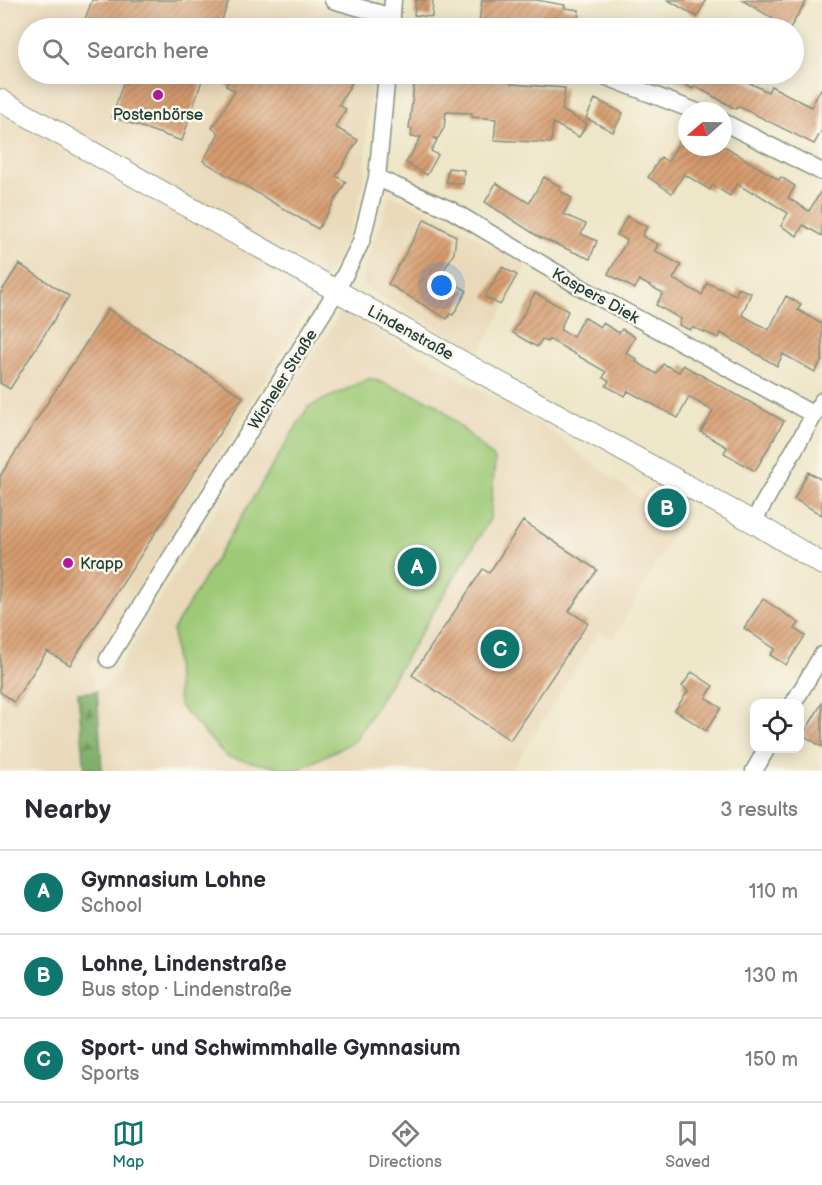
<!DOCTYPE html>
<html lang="en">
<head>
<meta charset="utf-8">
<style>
  :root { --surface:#fff; --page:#f2f2f3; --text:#2b2b33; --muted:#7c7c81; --line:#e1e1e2; --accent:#0f766e }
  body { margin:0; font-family:"Balsamiq Sans",sans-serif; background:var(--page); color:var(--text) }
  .controls { position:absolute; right:18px; bottom:18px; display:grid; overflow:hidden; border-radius:12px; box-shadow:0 3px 15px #0003 }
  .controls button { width:54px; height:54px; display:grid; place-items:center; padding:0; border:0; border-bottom:2px solid var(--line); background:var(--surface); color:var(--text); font:30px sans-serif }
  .compass { position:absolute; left:678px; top:102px; width:54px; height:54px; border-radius:50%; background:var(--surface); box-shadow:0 3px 15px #0003; rotate:250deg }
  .you { position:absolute; left:442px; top:286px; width:21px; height:21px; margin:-15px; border:4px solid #fff; border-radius:50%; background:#1a73e8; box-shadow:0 0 0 9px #1a73e833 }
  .badge { display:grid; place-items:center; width:39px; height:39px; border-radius:50%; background:var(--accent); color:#fff; font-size:20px; font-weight:700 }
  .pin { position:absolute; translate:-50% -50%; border:3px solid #fff; box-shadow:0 2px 6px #0006 }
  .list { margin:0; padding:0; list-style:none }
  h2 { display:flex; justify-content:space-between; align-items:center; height:78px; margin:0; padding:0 24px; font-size:26px }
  h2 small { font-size:20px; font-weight:400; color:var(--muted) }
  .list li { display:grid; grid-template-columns:39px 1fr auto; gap:18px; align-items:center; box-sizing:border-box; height:84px; padding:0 24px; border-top:2px solid var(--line) }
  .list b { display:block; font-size:22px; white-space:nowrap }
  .list p { margin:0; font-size:20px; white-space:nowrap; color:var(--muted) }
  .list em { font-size:20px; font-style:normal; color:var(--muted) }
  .icon { flex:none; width:33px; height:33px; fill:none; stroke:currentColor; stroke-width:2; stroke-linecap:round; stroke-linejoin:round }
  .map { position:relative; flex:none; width:822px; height:771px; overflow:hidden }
  .search { position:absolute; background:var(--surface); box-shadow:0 3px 15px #0003; left:18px; right:18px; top:18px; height:66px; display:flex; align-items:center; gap:15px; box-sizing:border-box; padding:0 21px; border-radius:33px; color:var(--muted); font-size:22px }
  .sheet { height:330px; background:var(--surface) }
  nav { display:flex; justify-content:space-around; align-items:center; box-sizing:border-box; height:84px; border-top:2px solid var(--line); background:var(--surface); font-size:16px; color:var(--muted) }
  nav a { display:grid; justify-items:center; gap:3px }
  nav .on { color:var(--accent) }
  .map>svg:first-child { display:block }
  .built { fill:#e9d9ba }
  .forest { fill:url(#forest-firs); stroke:#4e764e; stroke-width:1.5 }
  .pitch { fill:#9eca77; stroke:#5e8456; stroke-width:1.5 }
  .building { fill:url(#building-hatch) }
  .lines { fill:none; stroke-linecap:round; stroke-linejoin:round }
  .minor-casing { stroke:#86927e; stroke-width:19 }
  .tertiary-casing { stroke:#86927e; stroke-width:23 }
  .minor { stroke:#fff; stroke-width:16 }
  .tertiary { stroke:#fff; stroke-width:21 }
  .poi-dot { fill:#b5179e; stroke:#fbf7ec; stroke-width:2 }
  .labels { text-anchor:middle; stroke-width:5; stroke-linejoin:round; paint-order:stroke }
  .poi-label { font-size:16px; fill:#1f3d34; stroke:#fbf7ec }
  .street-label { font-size:16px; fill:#1f3d34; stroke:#fbf7ec }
</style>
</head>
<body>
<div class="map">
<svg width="822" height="771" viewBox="0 0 822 771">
  <defs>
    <pattern id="forest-firs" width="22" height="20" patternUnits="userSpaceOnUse" patternTransform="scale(1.5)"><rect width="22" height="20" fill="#7eae68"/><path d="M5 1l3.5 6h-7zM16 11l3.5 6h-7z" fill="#678f56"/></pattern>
    <pattern id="building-hatch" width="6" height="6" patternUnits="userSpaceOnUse" patternTransform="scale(1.5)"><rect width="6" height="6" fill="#d69b6e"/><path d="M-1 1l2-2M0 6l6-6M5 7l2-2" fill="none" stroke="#ad805b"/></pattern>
  </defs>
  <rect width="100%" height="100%" fill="#fbf7ec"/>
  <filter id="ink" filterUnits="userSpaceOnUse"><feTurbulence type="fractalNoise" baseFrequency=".0167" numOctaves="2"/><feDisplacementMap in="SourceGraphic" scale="12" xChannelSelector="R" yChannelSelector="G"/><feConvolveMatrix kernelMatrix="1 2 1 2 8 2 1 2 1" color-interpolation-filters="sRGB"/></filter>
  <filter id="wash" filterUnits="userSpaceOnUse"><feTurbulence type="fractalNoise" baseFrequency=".008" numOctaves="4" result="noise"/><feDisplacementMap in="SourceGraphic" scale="24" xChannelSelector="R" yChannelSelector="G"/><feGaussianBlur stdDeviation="1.35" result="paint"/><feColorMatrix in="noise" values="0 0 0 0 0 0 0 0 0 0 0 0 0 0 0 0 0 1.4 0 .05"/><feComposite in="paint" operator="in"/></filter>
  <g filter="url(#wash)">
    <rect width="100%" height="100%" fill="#eee6c8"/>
    <path class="built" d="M0 0H298L375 21 374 28H28V74H371L364 183 344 248 103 649 89 667 95 688 78 694 85 771H0Z
      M390 195 444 218 527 266 479 352 366 288 362 277Z
      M341 311 541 424 677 526 614 638 598 632 511 771H103L97 691 115 677 140 630Z"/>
    <path class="forest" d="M97 691 102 771H85L78 693Z"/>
    <path class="pitch" d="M370 378 435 403 495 459 490 519 355 741 295 771 227 757 179 705 173 630 308 407Z"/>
    <g id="blocks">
      <path class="building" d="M92 0H229L219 28H82Z
        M416 0H433L432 17 414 15Z
        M482 0H536L565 5 564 8 579 10 577 28H512L513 26 479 22Z
        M668 0H706L697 17Z
        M742 0H807L790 28H766L772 18Z
        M126 74H204L182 141 112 117Z
        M233 74H357L339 105 346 109 335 127 358 140 336 176 346 182 318 229 203 161 219 133 212 128 235 91 226 86Z
        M458 74H472V77L496 79 497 74H512L511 84 565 88 562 110 587 124 579 137 553 123 551 143 494 140 496 119 472 117V113L446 112 444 128 438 138H433L437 140 431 151 438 155 427 175 406 163 421 137H411L412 129H409L415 75 457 79Z
        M665 74H732L768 92 771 86 811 107 822 87V130L814 144 738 106 736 109 695 86 693 89Z
        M595 99 623 113 613 132 586 118Z
        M687 128V147H726L779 180 781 177 795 186 788 198 809 211 822 190V236L803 225 797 236 781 226 788 213 753 191 752 193 737 184 730 196 713 185 710 190 684 174 672 193 648 177 661 157 668 162Z
        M448 168 464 170 463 184 446 182Z
        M544 177 561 187 560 191 572 198 563 214 586 224 581 234 597 241 590 259 539 237 485 202 496 183 529 203Z
        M627 216 647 227 642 236 658 244 655 251 681 265 673 279 702 295 707 283 736 295 738 288 751 293 742 315 769 330 786 296 801 304 798 310 822 324V360L815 372 783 354 777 366 721 333 719 338 692 327 690 330 679 325 681 319 656 305 663 293 639 280 635 289 608 274 627 240 617 235Z
        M425 219 456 236 454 253 441 275 467 291 453 315 450 314 447 319 388 284Z
        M19 264 69 296 10 389 0 383V294Z
        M502 267 517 275 500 305 485 297Z
        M535 293 568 311 560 330 573 336 584 317 600 327 603 323 619 333 622 329 635 337 626 353 637 359 636 362 657 374 663 364 679 372 683 365 784 421 755 471 724 453 727 447 701 432 713 411 689 397 678 418 628 391 625 396 606 386 609 381 603 378 606 372 549 339 547 342 542 339 537 347 513 333Z
        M108 309 243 397 70 665 47 651 14 702 0 692V476Z
        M808 472 822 480V515L794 499Z
        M523 521 597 570 569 611 588 623 510 740 412 675 483 569 489 573Z
        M763 599 799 623 795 629 805 636 786 665 770 655 775 649 744 628Z
        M692 672 713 686 706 698 721 708 706 731 675 710 688 691 682 686Z
        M822 703V747L803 735Z"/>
    </g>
  </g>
  <g filter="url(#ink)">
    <use href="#blocks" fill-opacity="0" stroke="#86927e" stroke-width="1.5"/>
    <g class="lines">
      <g class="minor-casing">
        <path id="minor" d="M333 0 392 17
          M391 28 393 0
          M599 74 695 111
          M723 122 822 172
          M377 178 451 210 582 288 814 415
          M753 522 822 401
          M108 659 337 290 361 242 377 178 387 74
          M793 704 822 655
          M754 771 767 748"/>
      </g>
      <g class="tertiary-casing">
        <path id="tertiary" d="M0 100 471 367 753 522 822 564"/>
      </g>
      <use href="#minor" class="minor"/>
      <use href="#tertiary" class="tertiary"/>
    </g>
  </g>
  <g class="poi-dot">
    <circle cx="158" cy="95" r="6"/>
    <circle cx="68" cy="563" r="6"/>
  </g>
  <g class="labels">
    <g class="poi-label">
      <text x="158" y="120">Postenbörse</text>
      <text x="80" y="569" text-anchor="start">Krapp</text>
    </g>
    <g class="street-label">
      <text transform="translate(596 295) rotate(29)" y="6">Kaspers Diek</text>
      <text transform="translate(411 332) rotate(29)" y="6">Lindenstraße</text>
      <text transform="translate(282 379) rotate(-58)" y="6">Wicheler Straße</text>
    </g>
  </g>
</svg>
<div class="controls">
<button><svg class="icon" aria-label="locate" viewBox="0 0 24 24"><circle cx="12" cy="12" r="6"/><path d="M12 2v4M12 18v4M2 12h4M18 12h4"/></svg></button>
</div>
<svg class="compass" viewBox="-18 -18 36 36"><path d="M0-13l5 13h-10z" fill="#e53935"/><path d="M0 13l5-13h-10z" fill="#7c7c81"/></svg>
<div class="you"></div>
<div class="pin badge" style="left:417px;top:567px">A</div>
<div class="pin badge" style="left:667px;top:508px">B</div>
<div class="pin badge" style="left:500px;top:649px">C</div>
<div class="search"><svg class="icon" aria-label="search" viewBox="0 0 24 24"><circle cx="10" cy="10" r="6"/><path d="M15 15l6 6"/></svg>Search here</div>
</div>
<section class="sheet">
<h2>Nearby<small>3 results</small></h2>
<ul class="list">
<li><span class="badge">A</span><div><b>Gymnasium Lohne</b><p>School</p></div><em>110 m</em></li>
<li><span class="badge">B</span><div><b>Lohne, Lindenstraße</b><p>Bus stop · Lindenstraße</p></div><em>130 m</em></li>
<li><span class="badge">C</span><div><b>Sport- und Schwimmhalle Gymnasium</b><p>Sports</p></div><em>150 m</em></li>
</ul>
</section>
<nav>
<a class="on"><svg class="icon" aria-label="map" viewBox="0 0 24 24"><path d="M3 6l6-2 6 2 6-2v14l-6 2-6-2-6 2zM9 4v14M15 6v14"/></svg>Map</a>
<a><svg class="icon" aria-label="directions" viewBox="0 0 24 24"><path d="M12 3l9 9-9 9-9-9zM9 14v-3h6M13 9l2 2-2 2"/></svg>Directions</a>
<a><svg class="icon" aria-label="saved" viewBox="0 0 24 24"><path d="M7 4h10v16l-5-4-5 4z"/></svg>Saved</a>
</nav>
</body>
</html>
